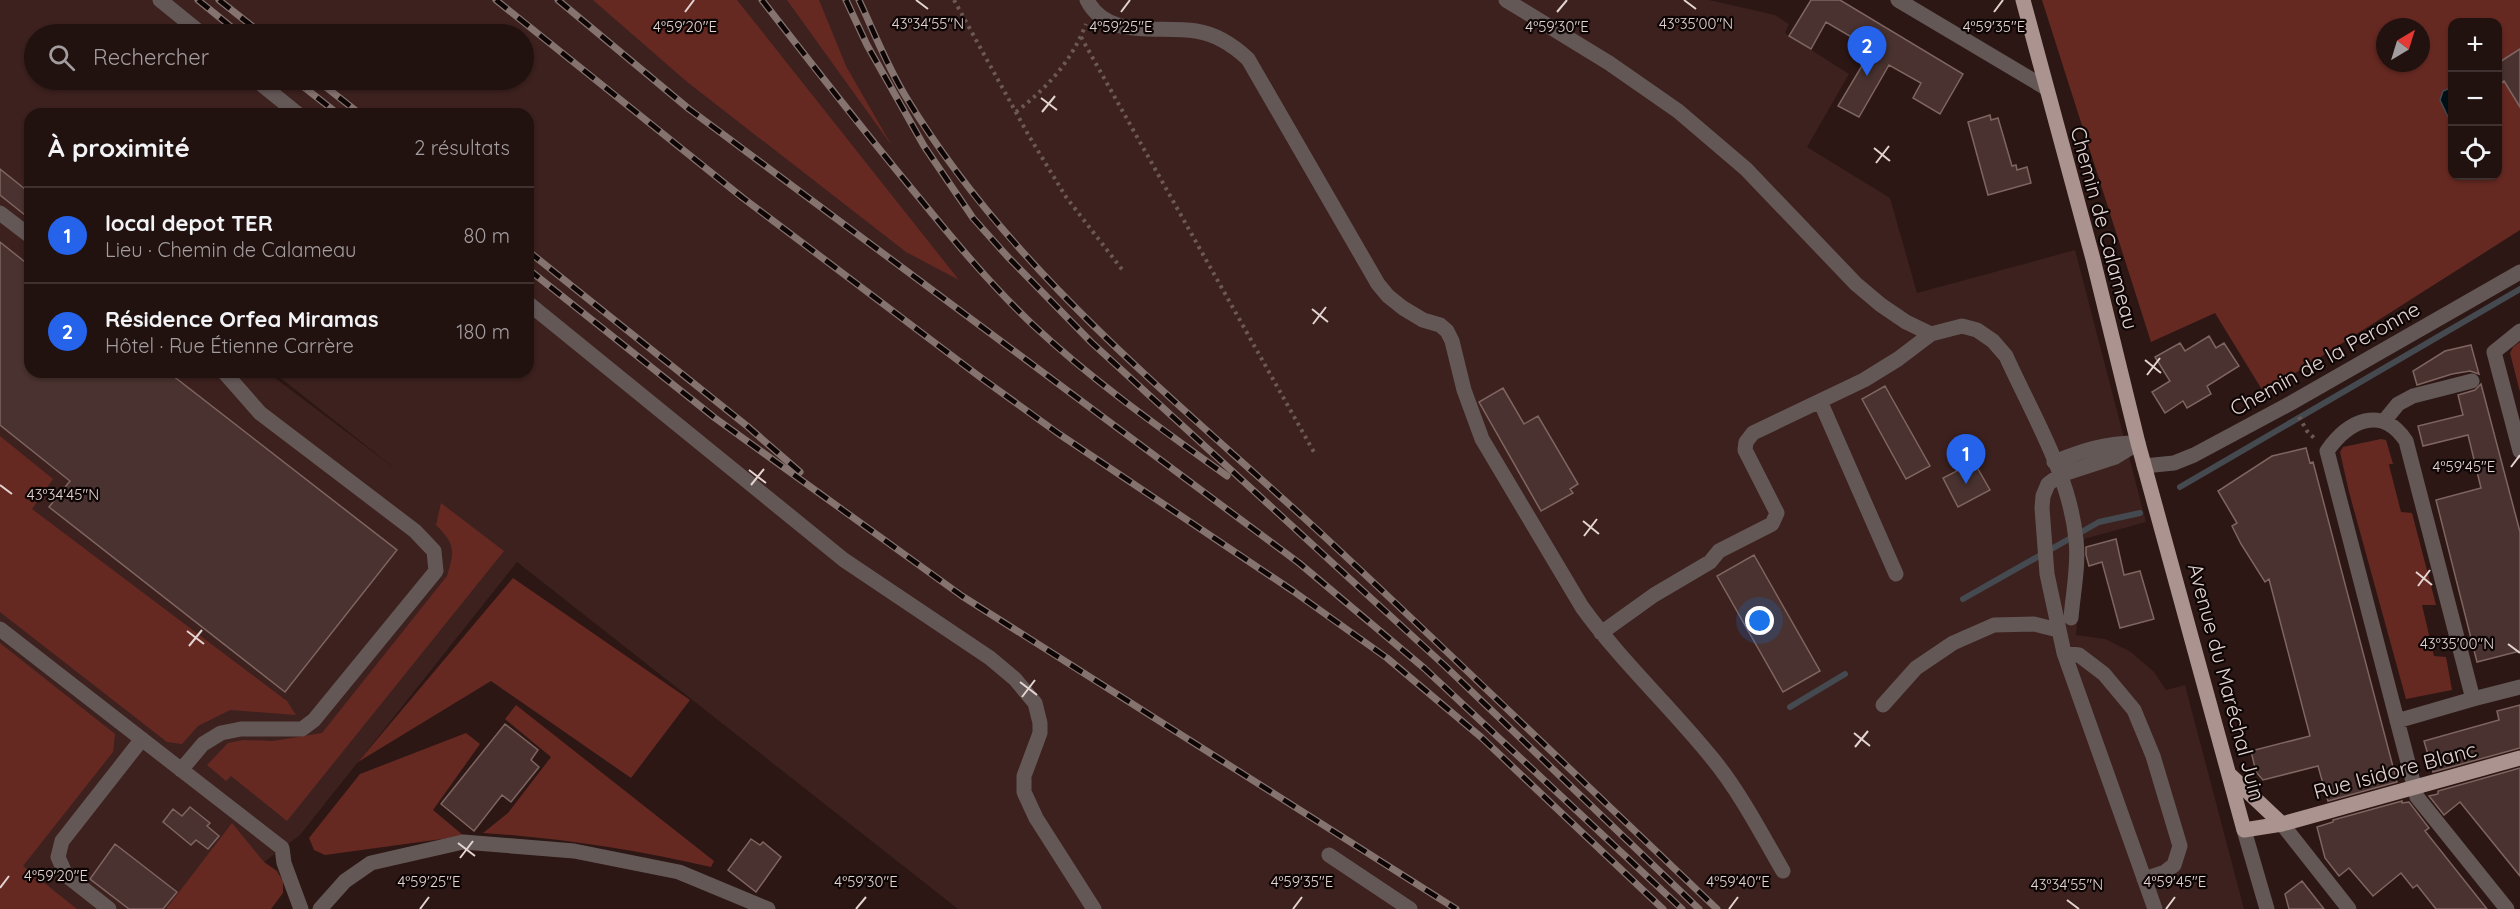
<!DOCTYPE html>
<html lang="fr">
<head>
<meta charset="utf-8">
<style>
  :root { --surface:#21110f; --page:#2d1f1d; --text:#f1f3f6; --muted:#a29d9e; --line:#3e312f; --accent:#2563eb }
  body { margin:0; font-family:Quicksand,sans-serif; background:var(--page); color:var(--text) }
  .controls { position:absolute; right:18px; top:18px; display:grid; overflow:hidden; border-radius:12px; box-shadow:0 2px 4px #0004 }
  .controls button { width:54px; height:54px; display:grid; place-items:center; padding:0; border:0; border-bottom:2px solid var(--line); background:var(--surface); color:var(--text); font:30px sans-serif }
  .compass { position:absolute; left:2376px; top:18px; width:54px; height:54px; border-radius:50%; background:var(--surface); box-shadow:0 2px 4px #0004; rotate:38deg }
  .you { position:absolute; left:1760px; top:621px; width:21px; height:21px; margin:-15px; border:4px solid #fff; border-radius:50%; background:#1a73e8; box-shadow:0 0 0 9px #1a73e833 }
  .badge { display:grid; place-items:center; width:39px; height:39px; border-radius:50%; background:var(--accent); color:#fff; font-size:20px; font-weight:700 }
  .pin { position:absolute; translate:-50% -50px; filter:drop-shadow(0 2px 3px #0008) }
  .pin::after { content:''; position:absolute; top:32px; width:21px; height:18px; background:inherit; clip-path:polygon(0 0,100% 0,50% 100%) }
  .list { margin:0; padding:0; list-style:none }
  h2 { display:flex; justify-content:space-between; align-items:center; height:78px; margin:0; padding:0 24px; font-size:26px }
  h2 small { font-size:20px; font-weight:400; color:var(--muted) }
  .list li { display:grid; grid-template-columns:39px 1fr auto; gap:18px; align-items:center; box-sizing:border-box; height:96px; padding:0 24px; border-top:2px solid var(--line) }
  .list b { display:block; font-size:22px; white-space:nowrap }
  .list p { margin:0; font-size:20px; white-space:nowrap; color:var(--muted) }
  .list em { font-size:20px; font-style:normal; color:var(--muted) }
  .icon { flex:none; width:33px; height:33px; fill:none; stroke:currentColor; stroke-width:2; stroke-linecap:round; stroke-linejoin:round }
  .map { position:relative; flex:none; width:2520px; height:909px; overflow:hidden }
  .search { position:absolute; background:var(--surface); box-shadow:0 2px 4px #0004; left:24px; top:24px; width:510px; height:66px; display:flex; align-items:center; gap:15px; box-sizing:border-box; padding:0 21px; border-radius:33px; color:var(--muted); font-size:22px }
  .panel { position:absolute; background:var(--surface); box-shadow:0 2px 4px #0004; left:24px; top:108px; width:510px; height:270px; border-radius:18px }
  .map>svg:first-child { display:block }
  .built { fill:#3c211e; fill-rule:evenodd }
  .green { fill:#662922; fill-rule:evenodd }
  .water { fill:#000f17; stroke:#444a4f; stroke-width:1.5 }
  .lines { fill:none; stroke-linecap:round; stroke-linejoin:round }
  .stream { stroke:#444a4f; stroke-width:6 }
  .building { fill:#49322f; stroke:#7f6561; stroke-width:1.5 }
  .path { stroke:#6c5957; stroke-width:4; stroke-dasharray:3 4.5; stroke-linecap:butt }
  .minor { stroke:#645857; stroke-width:15 }
  .major { stroke:#ab9390; stroke-width:15 }
  .rail-casing { stroke:#857370; stroke-width:7 }
  .rail { stroke:#0e0605; stroke-width:4.5; stroke-dasharray:14; stroke-linecap:butt }
  .ticks { fill:none; stroke:#e3d4d2; stroke-width:2 }
  .labels { text-anchor:middle; stroke-width:4.5; stroke-linejoin:round; paint-order:stroke }
  .street-label { font-size:21px; fill:#e3d4d2; stroke:#0e0605 }
  .ticks-label { font-size:15px; text-anchor:middle; fill:#e3d4d2; stroke:#0e0605; stroke-width:4.5; stroke-linejoin:round; paint-order:stroke }
</style>
</head>
<body>
<div class="map">
<svg width="2520" height="909" viewBox="0 0 2520 909">
  <rect width="100%" height="100%" fill="#2c1714"/>
  <path class="built" d="M0 0H1709L1775 15 1789 24 1785 33 1849 74 1807 147 1890 198 1917 293 2075 250 2146 522 2084 539 2076 635 2105 639 2131 652 2154 672 2166 690 2185 685 2244 909H958L517 562 300 835 264 862 227 909H29L0 886ZM34 34H524V80H34ZM30 114H528V372H273L397 470 267 372H30Z"/>
  <path class="green" d="M593 0H737L959 280 906 252 686 81Z
    M787 0H819L846 66 892 146Z
    M2042 0H2520V230L2264 393 2215 313 2151 342ZM2452 22H2498V176H2452ZM2385 27H2421V63H2385Z
    M2520 342V392L2510 353 2513 347Z
    M0 436 53 479 32 509 287 701 296 715 230 710 198 726 182 744 167 742 0 612Z
    M2381 439 2386 440 2393 464H2389L2390 469 2401 512 2412 513 2436 605H2422L2434 656 2446 657 2452 690 2406 699 2349 492 2340 452 2343 447Z
    M441 503 504 551 287 821 231 776 226 781 207 765 228 743 243 740 273 741 322 733 447 576C455 550 455 544 436 525Z
    M513 578 690 700 631 778 491 681 358 762Z
    M0 643 115 734 113 752 23 866 77 909H0Z
    M516 705 714 861 711 867C636 850 560 838 483 833L508 813 551 757 505 719Z
    M466 733 480 744 433 810 464 836 325 855 314 850 309 838 360 774Z
    M232 823 264 862 277 871 283 881V893L271 909H166Z"/>
  <path class="water" d="M2448 89 2452 96V120L2450 121 2440 100 2443 91Z"/>
  <g class="lines">
    <path class="stream" d="M2180 487 2520 289
      M1963 599 2099 522 2140 513
      M1790 707 1845 674"/>
  </g>
  <path class="building" d="M1811 0H1840L1963 74 1940 114 1913 98 1921 83 1889 65 1859 117 1838 106 1872 49 1826 22 1811 49 1789 36Z
    M2520 49V107L2504 81 2498 86V63Z
    M1990 115 1991 120 1998 118 2012 166 2016 165 2017 170 2027 167 2031 183 1988 195 1968 122Z
    M0 169 30 193V219L0 195Z
    M0 242 30 266V372H168L397 550 285 692 49 507 70 481 0 425Z
    M2209 336 2216 348 2224 343 2239 366 2207 386 2211 394 2187 408 2183 401 2165 413 2152 392 2170 381 2155 357 2180 343 2185 351Z
    M2471 345 2479 374 2470 371 2452 374 2417 385 2413 371 2445 351Z
    M2481 384 2520 532V651L2477 662 2436 500 2481 488 2468 435 2423 446 2418 426 2463 415 2458 395 2475 390Z
    M1885 386 1930 466 1906 479 1862 399Z
    M1503 388 1524 424 1538 416 1578 484 1570 489 1573 493 1541 511 1479 402Z
    M2306 448 2310 463 2313 462 2397 782 2328 801 2318 766 2263 780 2256 772 2251 751 2310 736 2269 579 2265 582 2241 544 2232 526 2237 523 2218 491 2272 456Z
    M1974 462 1990 490 1958 507 1943 478Z
    M2116 539 2124 575 2140 571 2154 619 2120 628 2102 562 2089 566 2086 555V547Z
    M1754 555 1820 671 1783 692 1717 576Z
    M2520 705V748L2433 772 2424 741 2499 720 2497 711Z
    M505 724 538 750 531 760 539 767 511 802 502 795 474 831 441 804Z
    M2520 768V876L2460 802 2444 815 2429 796 2438 794V791Z
    M2402 801V803L2409 802 2429 828 2425 831 2487 909H2436L2417 885 2413 888 2401 873 2373 896 2349 868 2339 876 2325 858 2317 827 2333 822V820Z
    M190 807 210 823 207 826 219 836 208 849 196 840 191 845 163 822 173 809 182 816Z
    M751 839 760 845 763 842 781 857 756 892 728 870Z
    M115 844 177 892 163 909H129L90 879Z
    M2302 881 2324 909H2289L2285 894Z"/>
  <g class="lines">
    <path class="path" d="M954 0 1029 136 1066 197 1124 272
      M1081 37 1315 454
      M1016 112C1048 87 1071 62 1086 24
      M2299 417 2307 431 2316 440"/>
    <path class="minor" d="M160 0 202 34
      M1087 0C1107 40 1159 25 1196 31 1216 34 1233 45 1248 59L1378 284 1388 296 1403 308 1423 320 1440 325 1447 331 1452 341 1464 390 1482 439 1582 607C1621 661 1670 706 1712 758 1740 792 1761 833 1783 871
      M1506 0 1609 63 1678 111 1746 169 1856 284 1881 305 1906 322 1931 334 1962 326 1977 330 1993 341 2006 356C2032 414 2070 475 2076 540 2079 565 2073 593 2071 618
      M1898 0 2046 88
      M256 80 298 114
      M0 213 30 236
      M528 303 844 560 990 658 1015 679 1035 703 1040 723V733L1024 776V792L1036 818 1094 909
      M2520 331 2494 352 2520 451
      M1820 401 1896 574
      M2385 420 2398 404 2413 396 2472 381
      M2138 443 2115 457 2060 475 2048 484 2043 496 2042 508 2047 574 2064 653 2155 909
      M2054 462C2084 450 2105 443 2138 443
      M2144 466 2174 463 2194 455 2291 403 2520 272
      M0 629 282 848 284 863 301 909
      M1601 633 1654 595 1710 562 1719 551 1772 524 1777 513 1745 450 1746 442 1753 433 1864 380 1898 359 1931 334
      M2064 653 2079 655 2104 674 2134 710 2153 756 2180 846 2174 865 2165 872 2144 879
      M1883 705 1916 668 1953 643 1994 625 2034 624 2058 630
      M2397 721 2473 699
      M181 770 203 744 221 733 241 729H302L314 720 436 571 434 551 415 531 260 413 224 372
      M2282 824 2349 909
      M2244 830 2267 909
      M1329 855 1410 909
      M109 909 66 875 58 857 62 841 142 739
      M320 909 345 881 371 863 463 842 574 851 679 872 768 909
      M2507 909 2417 797 2327 451C2348 421 2382 404 2406 441L2473 699 2520 687"/>
    <path class="major" d="M2023 0 2093 259 2138 443 2244 830 2282 824 2520 758
      M2230 775 2282 824"/>
    <g class="rail-casing">
      <path id="rail" d="M198 0 240 34
        M219 0 262 34
        M496 0 743 198 980 377 1059 434 1293 591 1387 658 1482 738 1663 909
        M558 0 689 109 1299 563 1424 668 1682 909
        M762 0C814 67 866 134 921 200 956 243 992 286 1033 325 1093 381 1160 428 1227 476
        M846 0 867 45 924 146 973 218 1007 256 1091 342 1444 665 1699 909
        M859 0C874 32 887 66 906 97 1013 274 1177 400 1327 539 1458 661 1587 786 1717 909
        M295 80 338 114
        M317 80 360 114
        M528 251 747 426 800 472
        M528 269 715 418 962 596 1456 909"/>
    </g>
    <use href="#rail" class="rail"/>
  </g>
  <path class="ticks" d="M916 0 928 9M1684 0 1696 9M685 12 694 0M1121 12 1130 0M1557 12 1567 0M1994 12 2003 0M1041 98 1057 110M1042 112 1055 96M1874 148 1890 161M1876 163 1889 146M1312 309 1328 322M1313 324 1326 307M2145 360 2161 373M2147 375 2160 358M2511 467 2520 455M749 470 766 483M0 485 12 494M751 485 764 469M1583 521 1599 534M1584 536 1597 519M2416 572 2432 585M2418 586 2430 570M187 631 204 644M2508 644 2520 653M189 646 202 630M1020 682 1037 695M1022 697 1035 680M1854 733 1870 746M1855 747 1868 731M458 843 475 856M460 858 473 841M0 888 9 876M2067 900 2079 909M420 909 429 897M856 909 866 897M1293 909 1302 897M1729 909 1738 897M2166 909 2175 897"/>
  <g class="labels">
    <g class="street-label">
      <text transform="translate(2104 228) rotate(75)" y="7">Chemin de Calameau</text>
      <text transform="translate(2325 359) rotate(-29)" y="7">Chemin de la Peronne</text>
      <text transform="translate(2226 682) rotate(75)" y="7">Avenue du Maréchal Juin</text>
      <text transform="translate(2395 771) rotate(-15)" y="7">Rue Isidore Blanc</text>
    </g>
  </g>
  <g class="ticks-label">
    <text x="928" y="29">43°34'55"N</text>
    <text x="1696" y="29">43°35'00"N</text>
    <text x="685" y="32">4°59'20"E</text>
    <text x="1121" y="32">4°59'25"E</text>
    <text x="1557" y="32">4°59'30"E</text>
    <text x="1994" y="32">4°59'35"E</text>
    <text x="2464" y="472">4°59'45"E</text>
    <text x="63" y="500">43°34'45"N</text>
    <text x="2457" y="649">43°35'00"N</text>
    <text x="56" y="881">4°59'20"E</text>
    <text x="429" y="887">4°59'25"E</text>
    <text x="866" y="887">4°59'30"E</text>
    <text x="1302" y="887">4°59'35"E</text>
    <text x="1738" y="887">4°59'40"E</text>
    <text x="2175" y="887">4°59'45"E</text>
    <text x="2067" y="890">43°34'55"N</text>
  </g>
</svg>
<div class="controls">
<button>+</button>
<button>−</button>
<button><svg class="icon" aria-label="locate" viewBox="0 0 24 24"><circle cx="12" cy="12" r="6"/><path d="M12 2v4M12 18v4M2 12h4M18 12h4"/></svg></button>
</div>
<svg class="compass" viewBox="-18 -18 36 36"><path d="M0-13l5 13h-10z" fill="#e53935"/><path d="M0 13l5-13h-10z" fill="#a29d9e"/></svg>
<div class="you"></div>
<div class="pin badge" style="left:1966px;top:484px">1</div>
<div class="pin badge" style="left:1867px;top:76px">2</div>
<div class="search"><svg class="icon" aria-label="search" viewBox="0 0 24 24"><circle cx="10" cy="10" r="6"/><path d="M15 15l6 6"/></svg>Rechercher</div>
<section class="panel">
<h2>À proximité<small>2 résultats</small></h2>
<ul class="list">
<li><span class="badge">1</span><div><b>local depot TER</b><p>Lieu · Chemin de Calameau</p></div><em>80 m</em></li>
<li><span class="badge">2</span><div><b>Résidence Orfea Miramas</b><p>Hôtel · Rue Étienne Carrère</p></div><em>180 m</em></li>
</ul>
</section>
</div>
</body>
</html>
